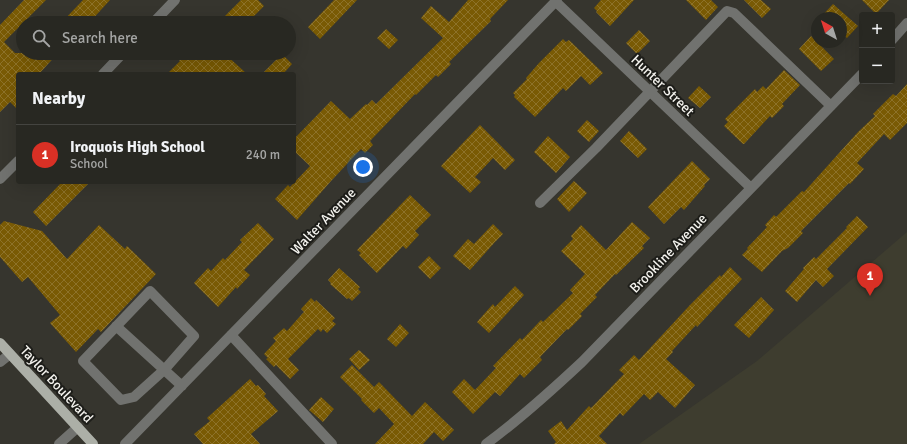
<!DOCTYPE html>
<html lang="en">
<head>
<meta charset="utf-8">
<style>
  :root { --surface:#282822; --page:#30302a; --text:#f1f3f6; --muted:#a5a6a5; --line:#444440; --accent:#d93025 }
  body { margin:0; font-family:Signika,sans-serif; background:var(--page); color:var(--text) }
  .controls { position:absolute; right:12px; top:12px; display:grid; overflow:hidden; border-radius:4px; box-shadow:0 4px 16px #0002 }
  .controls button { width:36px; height:36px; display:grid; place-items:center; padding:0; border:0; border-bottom:1px solid var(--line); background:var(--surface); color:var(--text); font:20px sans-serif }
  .compass { position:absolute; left:811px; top:12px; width:36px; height:36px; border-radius:50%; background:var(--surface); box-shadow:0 4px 16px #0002; rotate:321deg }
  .you { position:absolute; left:363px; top:167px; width:14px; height:14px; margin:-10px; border:3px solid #fff; border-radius:50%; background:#1a73e8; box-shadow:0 0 0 6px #1a73e833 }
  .badge { display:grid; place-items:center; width:26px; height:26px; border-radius:50%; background:var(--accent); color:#fff; font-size:13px; font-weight:700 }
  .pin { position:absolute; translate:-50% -33px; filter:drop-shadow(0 1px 2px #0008) }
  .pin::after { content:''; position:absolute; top:21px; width:14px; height:12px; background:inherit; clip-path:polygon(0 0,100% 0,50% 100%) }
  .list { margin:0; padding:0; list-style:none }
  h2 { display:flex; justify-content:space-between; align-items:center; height:52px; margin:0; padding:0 16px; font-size:17px }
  h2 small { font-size:13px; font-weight:400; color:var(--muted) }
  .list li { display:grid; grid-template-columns:26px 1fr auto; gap:12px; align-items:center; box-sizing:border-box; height:60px; padding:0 16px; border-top:1px solid var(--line) }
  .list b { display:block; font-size:15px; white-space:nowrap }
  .list p { margin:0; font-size:13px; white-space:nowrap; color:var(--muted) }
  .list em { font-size:13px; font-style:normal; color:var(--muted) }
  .icon { flex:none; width:22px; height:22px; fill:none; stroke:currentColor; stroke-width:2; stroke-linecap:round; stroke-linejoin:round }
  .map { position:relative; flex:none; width:907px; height:444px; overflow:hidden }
  .search { position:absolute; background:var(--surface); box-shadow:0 4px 16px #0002; left:16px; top:16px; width:280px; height:44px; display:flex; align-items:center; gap:10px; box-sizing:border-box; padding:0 14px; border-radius:22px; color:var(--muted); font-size:15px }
  .panel { position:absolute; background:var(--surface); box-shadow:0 4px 16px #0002; left:16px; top:72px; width:280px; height:112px; border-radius:4px }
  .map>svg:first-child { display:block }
  .built { fill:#3e3d2f }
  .building { fill:url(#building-cross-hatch) }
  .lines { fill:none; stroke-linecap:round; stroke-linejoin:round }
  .minor { stroke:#71726f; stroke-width:10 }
  .major { stroke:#acafa7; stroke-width:10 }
  .labels { text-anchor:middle; stroke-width:4; stroke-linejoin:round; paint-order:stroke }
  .street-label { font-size:14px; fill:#f4f3ee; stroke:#1d1d19 }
</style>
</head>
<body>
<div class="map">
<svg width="907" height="444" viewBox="0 0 907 444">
  <defs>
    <pattern id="building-cross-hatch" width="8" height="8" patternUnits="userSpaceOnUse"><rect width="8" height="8" fill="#795a04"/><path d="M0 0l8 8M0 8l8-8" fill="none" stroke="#8d7229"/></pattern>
  </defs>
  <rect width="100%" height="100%" fill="#36352e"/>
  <path class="built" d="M907 232V444H639L757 361Z"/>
  <path class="building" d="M24 0H46L4 42 15 53H58L39 74H18V110L10 102 0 112V25Z
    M83 0H110L89 23H61Z
    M241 0H258L264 6 247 23H218Z
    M334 0H357L320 39 308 27Z
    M468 0H508L490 19 491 21 449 62 451 64 438 77 436 75 416 95 415 94 370 141 373 145 365 153 361 149 331 181 297 220 275 199 288 185 290 187 310 166 294 151V139L331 101 350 119 366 104 367 105 372 100 376 104 443 38 421 18 431 6 449 22Z
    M601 0H634L610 26 596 12 597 11 594 8Z
    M686 0H711L718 7 706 20Z
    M744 0H761L771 9 762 18Z
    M862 0H889L876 14Z
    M833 4 858 26 847 38 841 33V18H820Z
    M386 29 398 40 389 49 377 38Z
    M639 30 650 41 637 54 626 43Z
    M811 36 834 59 821 71 799 49Z
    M563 39 566 42 569 40 603 73 590 85 581 76 566 91 563 88 535 117 514 97 515 95 513 93 527 79 526 78 539 63Z
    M172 53H224L247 74H167L180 61Z
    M282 54 292 64 283 74H262Z
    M784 70 800 85 782 104 784 106 772 118 770 116 744 144H743L724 126 728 122 725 119 755 89 757 92 763 86 766 89Z
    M907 84V123L890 140 884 134 857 163 864 169 850 184 849 183 801 231 803 233 788 248 782 251 762 272 742 255 748 249 747 248 767 227 765 225 774 215 776 217 802 191 804 192 858 132 875 116 873 114 893 94 896 96Z
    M699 86 711 97 700 108 688 98Z
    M587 120 599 131 589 142 577 131Z
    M480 125 515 160 505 170 493 158 475 177 481 182 470 193 441 166Z
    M629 131 647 149 638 158 620 141Z
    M548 136 570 157 556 173 534 152Z
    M692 161 710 179 704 185 705 186 684 210 681 207 664 224 648 207Z
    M574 181 587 193 569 212 557 199Z
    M62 182H90L46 226 33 212Z
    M410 195 431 215 415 231 419 235 406 249 403 246 377 273 359 255 361 253 357 250Z
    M857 216 868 227 827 269 834 276 823 287 816 280 797 302 785 291 804 269 803 268 814 257 816 259 847 228 846 227Z
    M4 221 42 231 67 259 99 225 125 249 127 246 156 274 101 332 98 329 76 352 50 323 60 315 28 277 22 282 0 257V225Z
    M632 222 650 238 642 246 644 248 616 275 615 274 595 295 597 297 580 314 582 316 568 330 567 329 540 357 542 360 524 378 520 374 500 396 495 392 473 414 452 392 464 379 475 390 496 368 493 366 520 338 522 340 541 320 543 322 573 293 570 290 585 274 561 251 573 239 571 236 581 225 606 250Z
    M258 223 274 239 244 270 250 275 237 289 236 287 218 307 194 283 208 268 211 271 223 258 225 260 242 242 240 240Z
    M493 224 503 234 495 242 470 270 453 256 468 239 474 244Z
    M429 256 441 268 430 279 418 267Z
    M730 267 742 279 697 327 696 325 672 351 673 352 666 359 695 385 675 408 658 392 650 400 644 394 623 416 620 413 599 436 607 444H554L556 442 548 431 561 421 567 430 589 406 591 408 595 404 624 374 619 370 634 355 639 360 690 305 720 275 721 277Z
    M339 268 360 287 358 289 361 292 352 301 349 298 347 299 330 284 331 283 328 280Z
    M515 286 524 295 489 333 477 322 493 304 495 307Z
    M761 297 774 310 749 338 734 325Z
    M311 298 315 302 316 300 335 318 332 321 336 324 327 333 323 329 321 332 318 329 288 359 299 370 290 379 276 365 274 367 266 359 268 358 264 354 276 341 273 338 284 328 287 331 302 314 304 312 301 309Z
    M400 324 409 333 396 347 387 339Z
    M359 350 370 360 359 370 349 359Z
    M352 365 374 387 379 382 412 416 425 402 454 430 443 441 434 432 423 444H375L394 424 379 408 374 413 361 400 362 399 340 377Z
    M250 379 256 386 258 385 266 394 264 396 278 411 251 434 260 444H203L194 434 210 421 207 418Z
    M321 397 334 409 323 422 309 410Z"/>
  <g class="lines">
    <path class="minor" d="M556 2 751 188
      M153 23 175 0
      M892 40 907 23
      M103 74 123 53
      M0 179 18 161
      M540 203 596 148 727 11 734 13 831 106
      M150 291 194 336 165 369 134 397 121 400 83 361Z
      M116 326 182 386
      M231 335 332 444
      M0 362 10 354
      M59 444 78 427
      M125 444 557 0
      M486 444C520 419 551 391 582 362L862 74"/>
    <path class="major" d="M0 343 93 444"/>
  </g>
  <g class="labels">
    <g class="street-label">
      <text transform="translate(663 85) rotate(44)" y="5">Hunter Street</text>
      <text transform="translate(323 221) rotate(-46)" y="5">Walter Avenue</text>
      <text transform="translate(668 253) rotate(-46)" y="5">Brookline Avenue</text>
      <text transform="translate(57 384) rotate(47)" y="5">Taylor Boulevard</text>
    </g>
  </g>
</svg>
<div class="controls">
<button>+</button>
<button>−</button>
</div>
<svg class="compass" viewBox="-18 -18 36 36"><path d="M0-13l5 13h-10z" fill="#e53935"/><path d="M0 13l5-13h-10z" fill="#a5a6a5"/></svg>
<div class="you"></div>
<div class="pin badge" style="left:870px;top:296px">1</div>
<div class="search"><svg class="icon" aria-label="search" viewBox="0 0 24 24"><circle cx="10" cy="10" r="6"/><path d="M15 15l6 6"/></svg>Search here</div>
<section class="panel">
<h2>Nearby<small></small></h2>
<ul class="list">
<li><span class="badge">1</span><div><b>Iroquois High School</b><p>School</p></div><em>240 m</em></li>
</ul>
</section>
</div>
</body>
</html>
